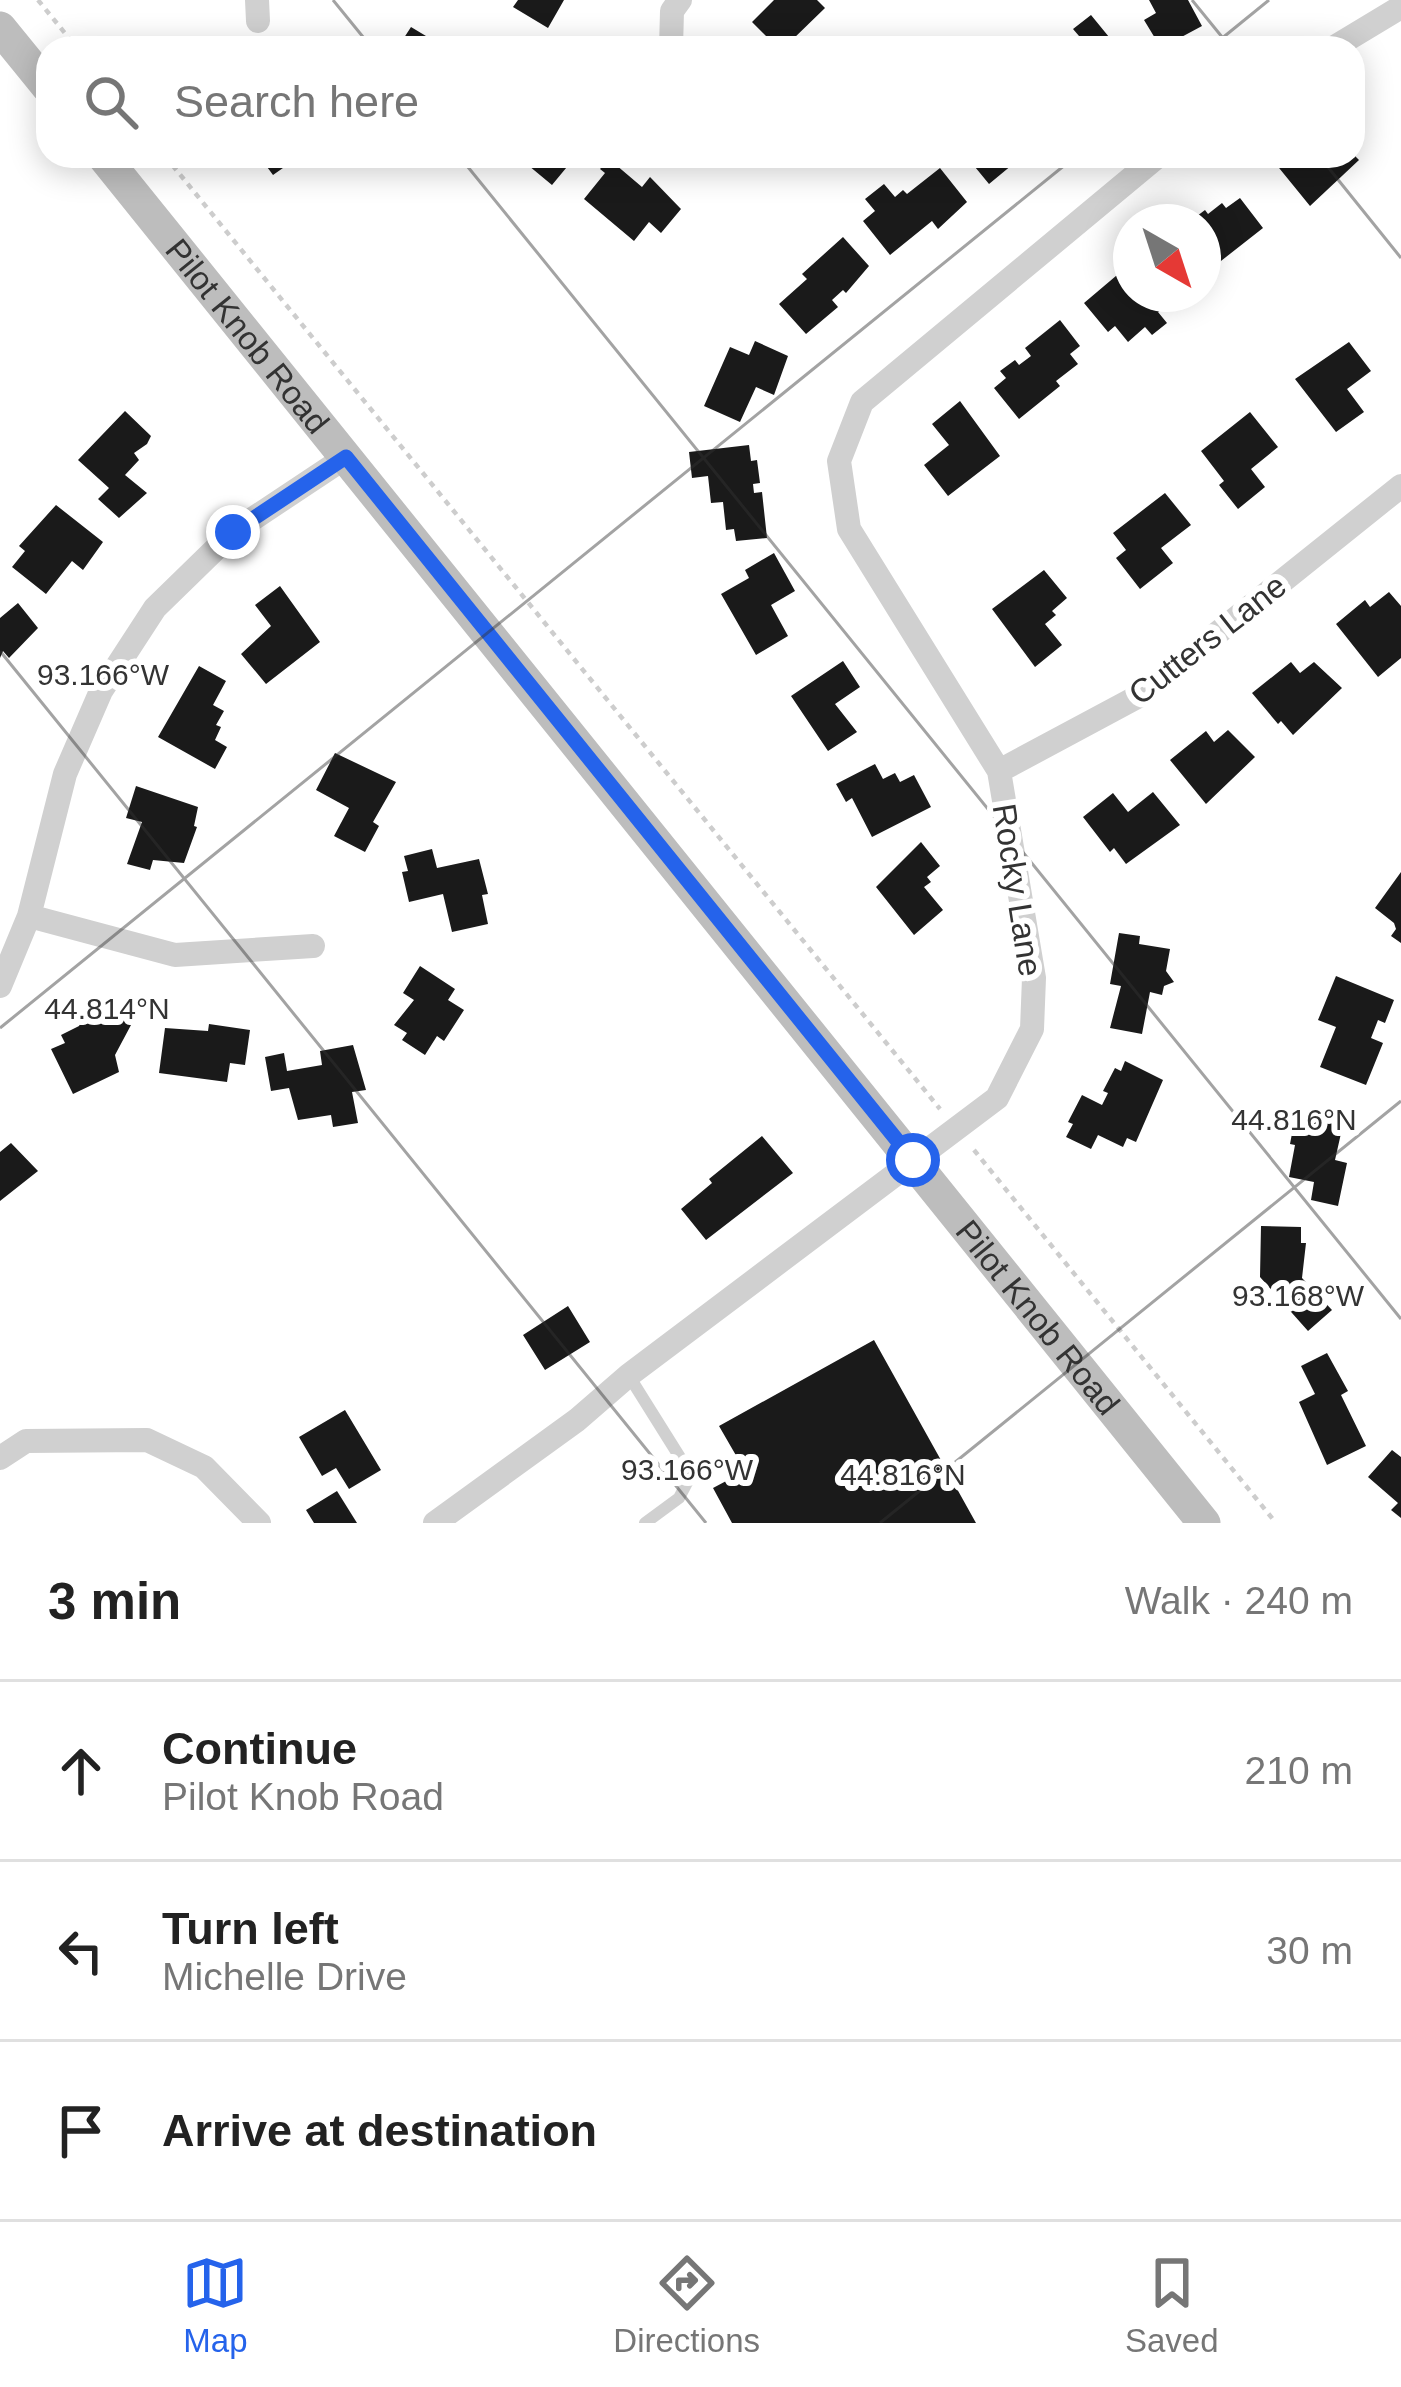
<!DOCTYPE html>
<html lang="en">
<head>
<meta charset="utf-8">
<style>
  :root { --surface:#fff; --page:#f6f6f6; --text:#222; --muted:#767676; --line:#e0e0e0; --accent:#2563eb }
  body { margin:0; font-family:Helvetica,sans-serif; background:var(--page); color:var(--text) }
  .compass { position:absolute; left:1113px; top:204px; width:108px; height:108px; border-radius:50%; background:var(--surface); box-shadow:0 6px 30px #0003; rotate:141deg }
  .stop { position:absolute; width:36px; height:36px; margin:-27px; border:9px solid #2563eb; border-radius:50%; background:#fff }
  .stop.end { background:#2563eb; border-color:#fff; box-shadow:0 3px 12px #0008 }
  .list { margin:0; padding:0; list-style:none }
  h2 { display:flex; justify-content:space-between; align-items:center; height:156px; margin:0; padding:0 48px; font-size:51px }
  h2 small { font-size:39px; font-weight:400; color:var(--muted) }
  .list li { display:grid; grid-template-columns:78px 1fr auto; gap:36px; align-items:center; box-sizing:border-box; height:180px; padding:0 48px; border-top:3px solid var(--line) }
  .list b { display:block; font-size:45px; white-space:nowrap }
  .list p { margin:0; font-size:39px; white-space:nowrap; color:var(--muted) }
  .list em { font-size:39px; font-style:normal; color:var(--muted) }
  .icon { flex:none; width:66px; height:66px; fill:none; stroke:currentColor; stroke-width:2; stroke-linecap:round; stroke-linejoin:round }
  .map { position:relative; flex:none; width:1401px; height:1523px; overflow:hidden }
  .search { position:absolute; background:var(--surface); box-shadow:0 6px 30px #0003; left:36px; right:36px; top:36px; height:132px; display:flex; align-items:center; gap:30px; box-sizing:border-box; padding:0 42px; border-radius:36px; color:var(--muted); font-size:45px }
  .sheet { height:696px; background:var(--surface) }
  nav { display:flex; justify-content:space-around; align-items:center; box-sizing:border-box; height:168px; border-top:3px solid var(--line); background:var(--surface); font-size:33px; color:var(--muted) }
  nav a { display:grid; justify-items:center; gap:6px }
  nav .on { color:var(--accent) }
  .map>svg:first-child { display:block }
  .building { fill:#1a1a1a }
  .lines { fill:none; stroke-linecap:round; stroke-linejoin:round }
  .path { stroke:#cdcdcd; stroke-width:4.5; stroke-dasharray:6 6; stroke-linecap:butt }
  .lane { stroke:#d0d0d0; stroke-width:12 }
  .street { stroke:#d0d0d0; stroke-width:24 }
  .secondary { stroke:#bdbdbd; stroke-width:33 }
  .route { stroke:#2563eb; stroke-width:15 }
  .ticks { fill:none; stroke:#333; stroke-width:3; stroke-opacity:0.45 }
  .labels { text-anchor:middle; stroke-width:12; stroke-linejoin:round; paint-order:stroke }
  .street-label { font-size:33px; fill:#333; stroke:#fff }
  .ticks-label { font-size:30px; text-anchor:middle; fill:#333; stroke:#fff; stroke-width:12; stroke-linejoin:round; paint-order:stroke }
</style>
</head>
<body>
<div class="map">
<svg width="1401" height="1523" viewBox="0 0 1401 1523">
  <rect width="100%" height="100%" fill="#fff"/>
  <path class="building" d="M518 0H564L548 28 513 7Z
    M774 0H817L825 8 790 42 787 39 778 48 752 22Z
    M1149 0H1188L1202 26 1161 48 1144 20 1156 13Z
    M1091 15 1118 48H1078L1085 43 1073 29Z
    M411 27 446 48H391L395 41 400 44Z
    M259 156H300L273 175Z
    M517 156H576L552 185Z
    M966 156H1023L989 184Z
    M1283 156H1355L1359 160 1310 206 1275 163Z
    M609 159 642 187 650 177 681 209 661 233 649 222 634 241 584 199 605 173 600 169Z
    M940 168 967 202 938 229 932 221 890 255 863 221 875 211 865 199 884 184 895 197 903 190 907 194Z
    M1240 198 1263 228 1212 268 1203 257V222H1189L1205 210 1208 214 1222 203 1226 208Z
    M843 237 869 266 846 293 843 290 832 300 838 307 806 334 779 304 807 279 802 274Z
    M1123 270 1131 280V294H1172L1175 298 1158 312 1167 323 1152 335 1145 327 1128 342 1115 326 1108 332 1084 303Z
    M1060 320 1080 346 1070 354 1078 364 1056 381 1060 386 1019 419 994 388 1006 378 1000 371 1015 360 1019 365 1031 356 1025 348Z
    M755 341 788 356 774 395 756 387 740 422 704 406 730 347 749 355Z
    M1349 342 1371 371 1347 389 1364 412 1336 432 1295 379Z
    M960 401 1000 456 948 496 924 465 949 445 932 424Z
    M125 411 151 436 147 444 134 453 139 460 125 475 147 493 119 518 98 499 109 488 78 460Z
    M1250 412 1278 447 1251 469 1265 487 1238 509 1219 485 1224 481 1201 451Z
    M749 445 751 461 757 460 760 483 753 484 754 493 762 492 767 538 736 541 734 529 726 530 723 502 711 503 708 476 692 478 689 452Z
    M1165 493 1191 525 1161 548 1173 563 1140 589 1116 558 1126 550 1113 533Z
    M56 505 103 542 83 570 72 561 46 594 12 567 25 551 19 546Z
    M774 553 795 591 771 605 788 636 756 655 721 594 749 578 745 570Z
    M1044 570 1067 598 1052 611 1056 615 1045 624 1062 645 1035 667 992 609Z
    M280 586 320 642 266 684 241 654 271 626 255 605Z
    M1389 592 1401 606V658L1378 677 1336 624 1365 600 1370 607Z
    M18 603 38 628 9 658 3 651 0 658V618Z
    M843 661 860 687 835 704 857 732 828 751 791 696Z
    M1291 662 1300 673 1314 662 1342 688 1293 735 1281 721 1278 724 1252 693Z
    M199 666 226 681 213 705 224 711 216 725 221 727 215 740 227 747 215 769 158 737Z
    M1228 730 1255 757 1206 804 1170 760 1206 731 1214 742Z
    M335 753 396 782 373 822 379 826 365 852 334 836 349 808 316 790Z
    M875 764 883 779 895 773 900 782 914 775 931 807 872 837 852 798 846 802 836 784Z
    M136 786 198 807 194 826 197 827 184 863 153 860 150 870 127 864 142 822 126 818Z
    M1153 792 1180 825 1126 864 1114 848 1110 852 1083 817 1113 793 1128 812Z
    M921 842 940 866 927 877 931 882 924 887 943 910 914 935 876 887Z
    M432 849 437 868 479 859 488 894 482 895 488 924 452 932 443 894 409 902 402 872 408 871 404 856Z
    M1401 872V943L1391 936 1396 929 1394 923 1375 908Z
    M1119 933 1140 936 1139 944 1170 949 1166 971 1174 982 1164 986 1162 995 1150 992 1142 1034 1110 1028 1121 986 1110 984Z
    M420 966 455 989 448 1000 464 1010 444 1041 437 1036 425 1055 402 1040 407 1033 394 1025 414 1000 403 993Z
    M1336 976 1394 1000 1385 1023 1378 1020 1371 1038 1383 1043 1366 1085 1320 1067 1336 1027 1318 1020Z
    M93 1002 131 1025 115 1055 119 1072 73 1094 51 1049 65 1043 61 1035 79 1026Z
    M209 1024 250 1030 245 1065 230 1063 227 1082 159 1073 165 1028 208 1031Z
    M353 1045 366 1090 352 1092 358 1123 333 1127 331 1115 298 1120 289 1088 271 1091 265 1057 284 1053 287 1071 322 1065 320 1051Z
    M1125 1061 1163 1080 1136 1142 1127 1138 1123 1147 1098 1135 1091 1149 1066 1137 1073 1124 1068 1122 1082 1095 1102 1105 1108 1093 1103 1091 1115 1068 1121 1071Z
    M1303 1111 1344 1120 1335 1160 1347 1163 1338 1206 1311 1200 1314 1182 1289 1177 1295 1145 1290 1144 1294 1123 1300 1125Z
    M762 1136 793 1173 706 1240 681 1209 712 1183 709 1179Z
    M11 1143 38 1171 0 1201V1152Z
    M1261 1226 1301 1227V1243H1306L1302 1278 1332 1310 1308 1331 1260 1277Z
    M568 1306 590 1342 545 1370 523 1335Z
    M874 1340 976 1523H732L713 1488 745 1471 719 1426Z
    M1327 1353 1348 1391 1341 1395 1366 1446 1327 1465 1299 1402 1315 1394 1301 1366Z
    M345 1410 381 1470 349 1489 336 1468 322 1476 299 1437Z
    M1392 1450 1401 1457V1518L1391 1510 1398 1503 1368 1477Z
    M337 1491 357 1523H314L306 1510Z"/>
  <g class="lines">
    <path class="path" d="M38 0 77 48
      M165 156 940 1109
      M974 1150 1276 1523"/>
    <path class="lane" d="M629 1376 691 1475 679 1498 645 1523"/>
    <path class="street" d="M257 0 258 21
      M671 48 672 11 680 0
      M1333 48 1401 7
      M999 771 1139 696 1401 486
      M29 916 175 955 313 946
      M0 986 29 916 65 774 101 691 155 608 233 532 346 457
      M0 1458 26 1441 147 1440 204 1467 259 1523
      M435 1523 577 1420 629 1375 997 1098 1032 1029 1034 978 999 771 849 529 839 461 862 402 1158 156"/>
    <g class="secondary">
      <path d="M0 28 48 87"/>
      <path id="s1" d="M103 156 1204 1523"/>
    </g>
  </g>
  <g class="lines">
    <path class="route" d="M233 532 346 457 913 1160"/>
  </g>
  <path class="ticks" d="M333 0 372 48M1192 0 1231 48M1210 48 1269 0M459 156 1401 1319M1319 156 1401 258M0 651 706 1523M0 1028 1076 156M880 1523 1401 1101"/>
  <g class="labels">
    <g class="street-label">
      <text dy="12" stroke="none"><textPath href="#s1" startOffset="231">Pilot Knob Road</textPath></text>
      <text transform="translate(1207 639) rotate(-38)" y="12">Cutters Lane</text>
      <text transform="translate(1018 890) rotate(81)" y="12">Rocky Lane</text>
      <text dy="12" stroke="none"><textPath href="#s1" startOffset="1491">Pilot Knob Road</textPath></text>
    </g>
  </g>
  <g class="ticks-label">
    <text x="103" y="685">93.166°W</text>
    <text x="107" y="1019">44.814°N</text>
    <text x="1294" y="1130">44.816°N</text>
    <text x="1298" y="1306">93.168°W</text>
    <text x="687" y="1480">93.166°W</text>
    <text x="903" y="1485">44.816°N</text>
  </g>
</svg>
<svg class="compass" viewBox="-18 -18 36 36"><path d="M0-13l5 13h-10z" fill="#e53935"/><path d="M0 13l5-13h-10z" fill="#767676"/></svg>
<div class="stop" style="left:913px;top:1160px"></div>
<div class="stop end" style="left:233px;top:532px"></div>
<div class="search"><svg class="icon" aria-label="search" viewBox="0 0 24 24"><circle cx="10" cy="10" r="6"/><path d="M15 15l6 6"/></svg>Search here</div>
</div>
<section class="sheet">
<h2>3 min<small>Walk · 240 m</small></h2>
<ul class="list">
<li><svg class="icon" aria-label="ahead" viewBox="0 0 24 24"><path d="M12 20V5M6 11l6-6 6 6"/></svg><div><b>Continue</b><p>Pilot Knob Road</p></div><em>210 m</em></li>
<li><svg class="icon" aria-label="left" viewBox="0 0 24 24"><path d="M17 20v-9H6M10 6l-5 5 5 5"/></svg><div><b>Turn left</b><p>Michelle Drive</p></div><em>30 m</em></li>
<li><svg class="icon" aria-label="arrive" viewBox="0 0 24 24"><path d="M6 21V4h12l-3 4 3 4H6"/></svg><div><b>Arrive at destination</b></div></li>
</ul>
</section>
<nav>
<a class="on"><svg class="icon" aria-label="map" viewBox="0 0 24 24"><path d="M3 6l6-2 6 2 6-2v14l-6 2-6-2-6 2zM9 4v14M15 6v14"/></svg>Map</a>
<a><svg class="icon" aria-label="directions" viewBox="0 0 24 24"><path d="M12 3l9 9-9 9-9-9zM9 14v-3h6M13 9l2 2-2 2"/></svg>Directions</a>
<a><svg class="icon" aria-label="saved" viewBox="0 0 24 24"><path d="M7 4h10v16l-5-4-5 4z"/></svg>Saved</a>
</nav>
</body>
</html>
